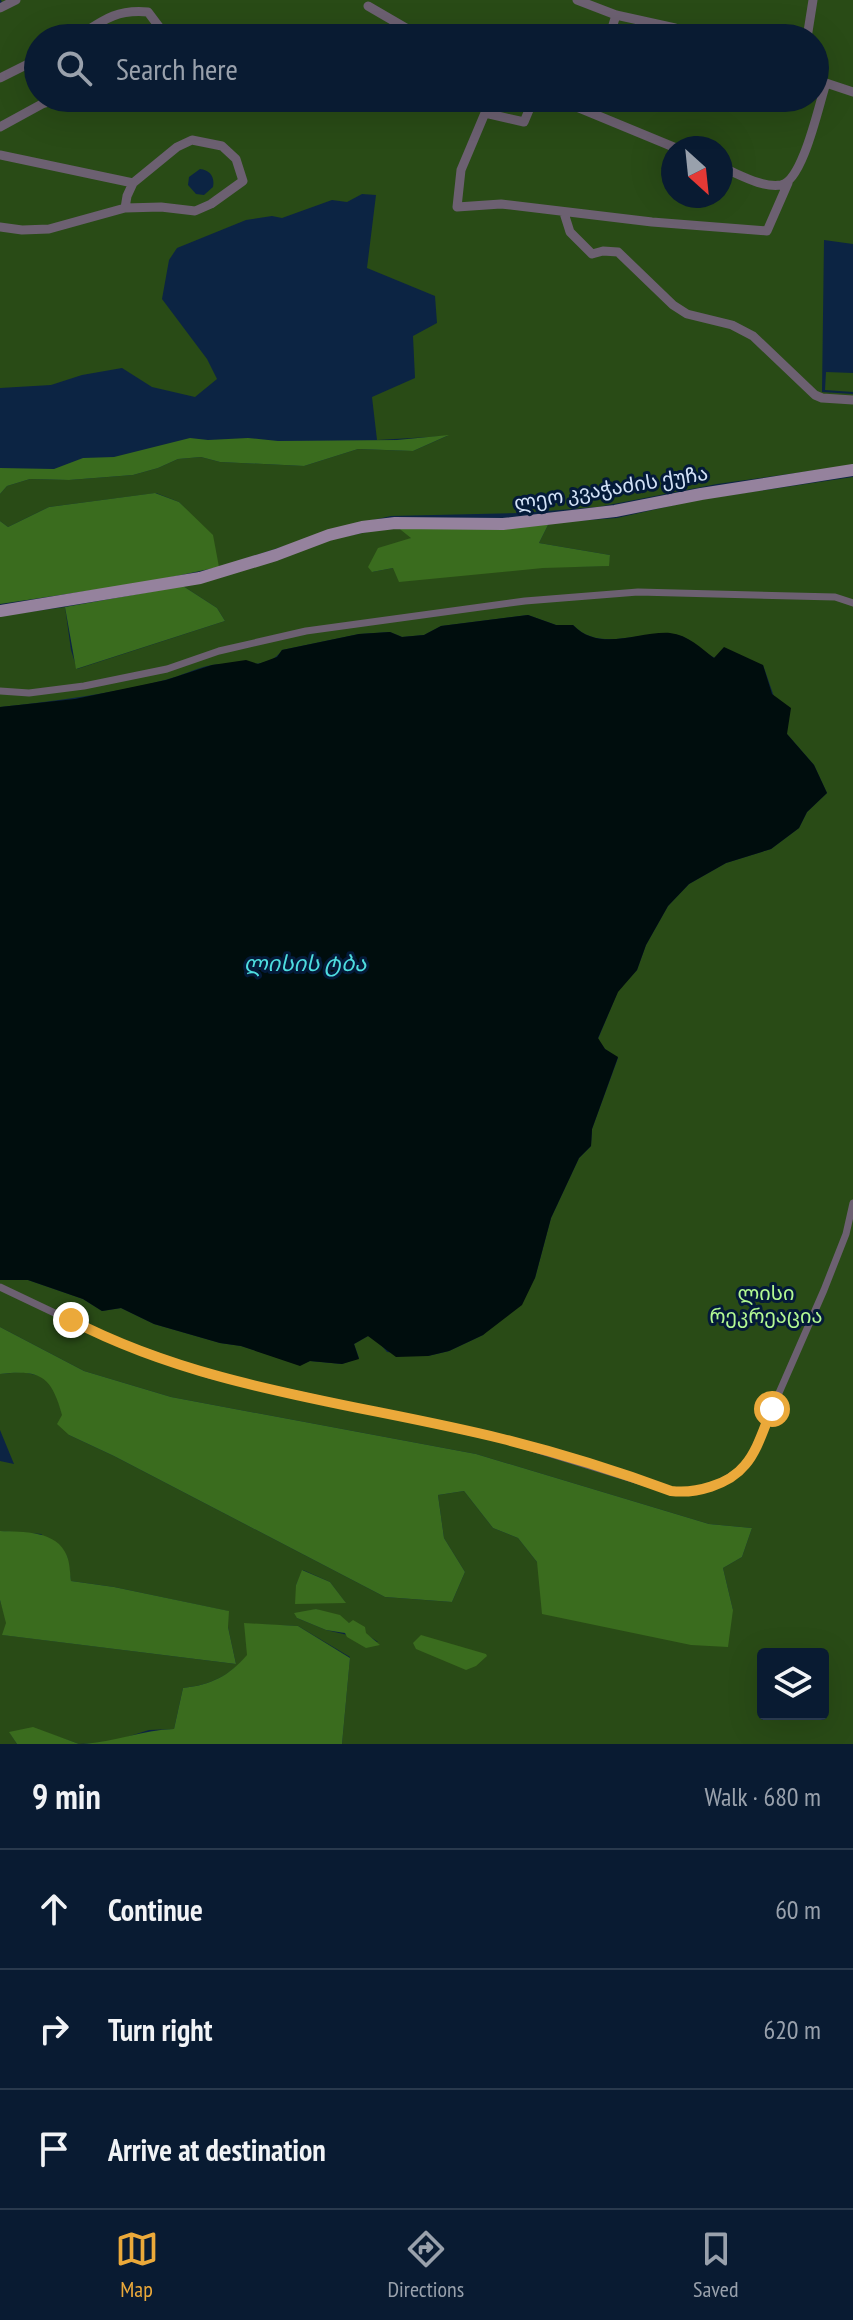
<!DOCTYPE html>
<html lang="en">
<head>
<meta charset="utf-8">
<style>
  :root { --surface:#091b32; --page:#17283e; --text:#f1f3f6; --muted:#99a1ac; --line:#29394d; --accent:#eba93a }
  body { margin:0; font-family:"PT Sans Narrow","Noto Sans Georgian",sans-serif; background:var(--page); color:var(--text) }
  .controls { position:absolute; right:24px; bottom:24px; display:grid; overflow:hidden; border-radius:8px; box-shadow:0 8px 32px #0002 }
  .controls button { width:72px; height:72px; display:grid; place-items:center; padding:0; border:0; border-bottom:2px solid var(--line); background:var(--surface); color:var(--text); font:40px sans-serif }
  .compass { position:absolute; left:661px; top:136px; width:72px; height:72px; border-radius:50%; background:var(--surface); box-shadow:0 8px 32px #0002; rotate:153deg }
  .stop { position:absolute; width:24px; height:24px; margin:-18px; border:6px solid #eba93a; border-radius:50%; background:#fff }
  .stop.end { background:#eba93a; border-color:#fff; box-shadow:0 2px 8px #0008 }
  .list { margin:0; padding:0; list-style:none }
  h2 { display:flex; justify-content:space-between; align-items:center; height:104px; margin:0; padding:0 32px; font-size:34px }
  h2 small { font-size:26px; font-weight:400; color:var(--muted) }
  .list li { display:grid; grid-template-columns:52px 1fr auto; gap:24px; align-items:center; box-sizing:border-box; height:120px; padding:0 32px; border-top:2px solid var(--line) }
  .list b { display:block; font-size:30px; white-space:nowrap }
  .list em { font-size:26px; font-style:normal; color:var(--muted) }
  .icon { flex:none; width:44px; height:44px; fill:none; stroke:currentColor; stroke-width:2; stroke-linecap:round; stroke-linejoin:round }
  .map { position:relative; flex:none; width:853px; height:1744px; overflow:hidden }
  .search { position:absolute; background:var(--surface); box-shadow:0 8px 32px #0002; left:24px; right:24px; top:24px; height:88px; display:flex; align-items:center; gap:20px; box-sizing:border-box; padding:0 28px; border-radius:44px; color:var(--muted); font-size:30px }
  .sheet { height:464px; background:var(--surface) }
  nav { display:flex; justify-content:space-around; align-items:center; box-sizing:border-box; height:112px; border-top:2px solid var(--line); background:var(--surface); font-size:22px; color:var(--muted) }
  nav a { display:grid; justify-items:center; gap:4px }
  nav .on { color:var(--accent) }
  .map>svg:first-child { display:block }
  .green { fill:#294b16; fill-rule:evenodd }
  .forest { fill:#3a6c1e }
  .water { fill:#000d0d }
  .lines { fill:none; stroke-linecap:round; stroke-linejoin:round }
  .pedestrian { stroke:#6c6071; stroke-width:7 }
  .minor { stroke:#6c6071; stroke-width:9 }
  .secondary { stroke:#95829d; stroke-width:12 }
  .route { stroke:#eba93a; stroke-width:10 }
  .labels { text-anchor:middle; stroke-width:6; stroke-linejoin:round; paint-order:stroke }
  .street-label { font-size:20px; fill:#d3e2f7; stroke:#041a39 }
  .park-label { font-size:20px; fill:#b3f992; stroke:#041a39 }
  .water-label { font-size:22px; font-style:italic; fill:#4edddf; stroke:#041a39 }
</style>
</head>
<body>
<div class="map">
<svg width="853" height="1744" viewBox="0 0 853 1744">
  <rect width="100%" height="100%" fill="#0c2443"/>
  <path class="green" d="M1 0H853V244L824 240 822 392 853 394V465L717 484 598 507 521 513 391 516 346 526 219 567 195 519 179 502 156 493 49 507 8 527 0 521V494L7 486 30 479 69 480 133 475 158 468 178 459 201 457 220 462 304 466 358 449 413 451 447 436 377 440 372 397 415 378 413 336 437 323 435 296 367 268 376 195 362 194 347 202 332 200 282 218 272 216 246 220 177 248 169 260 162 299 207 359 217 379 195 397 152 387 122 368 82 375 51 385 0 388V8L3 5ZM38 38H815V98H38ZM673 148H721V196H673ZM200 169C210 170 215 177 213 187L204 195 196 194 188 185 189 177Z
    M826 372 853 373V392L825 390Z
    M853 477V1744H342L350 1657 298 1626 245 1624 248 1655C229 1676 211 1685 183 1688L174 1729 149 1730 111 1742 79 1744 33 1728 10 1733 17 1744H0V1600L7 1623 3 1635 236 1664 228 1627V1611L114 1587 71 1581 67 1556 41 1534 0 1531V1461L14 1464 0 1430V1374L22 1372 45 1377 55 1391 69 1435 114 1456 385 1597 452 1602 465 1572 444 1538 438 1495 464 1491 493 1528 518 1538 537 1562 733 1610 723 1568 742 1557 752 1528 709 1524 476 1454 171 1397 84 1371 0 1327V1280H28L83 1299 102 1311 121 1308 154 1324 220 1343 241 1346 300 1365 310 1361 342 1364 359 1358 354 1344 368 1336 376 1339 387 1352 428 1356 449 1351 483 1335 535 1278 551 1218 579 1158 591 1146 592 1129 618 1058 605 1049 598 1039 618 991 637 970 646 945 668 906 689 884 726 863 771 849 799 828 807 812 827 793 814 765 787 734 763 665C748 663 726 664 713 657 698 649 689 634 669 634 637 632 599 652 573 625H556L528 615 441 626 424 635 402 637 390 632 359 634 282 650C268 672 235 661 212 665 196 668 181 676 165 680 111 694 56 701 0 707V616L65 607 71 650 77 669 225 621 217 608 183 586 329 540 396 526 412 537 372 572 393 568 608 566 610 555 539 543 549 523 617 518 697 500ZM303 1570 330 1582 345 1602 296 1585ZM316 1609 349 1623 378 1642 326 1630 297 1618ZM763 1654H823V1714H763Z"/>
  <path class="forest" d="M449 435 413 451 358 449 304 466 220 462 201 457 178 459 158 468 133 475 69 480 30 479 7 486 0 494V468L54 469 83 458 114 457 190 438 208 440 248 438 278 441 397 440Z
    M155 493 179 502 213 535 219 567 148 582 0 604V521L8 527 49 507Z
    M550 521 539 543 610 555 609 566 543 568 399 582 393 568 372 572 368 567 378 548 411 538 396 526Z
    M183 586 217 608 225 621 76 669 65 607Z
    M0 1327 84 1371 171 1397 476 1454 709 1524 752 1528 742 1557 723 1568 733 1610 728 1647 691 1645 542 1614 537 1562 518 1538 493 1528 464 1491 438 1495 444 1538 465 1572 452 1602 385 1597 114 1456 69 1435 57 1424 62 1415C51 1375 40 1370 0 1374Z
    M0 1531C23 1532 57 1530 67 1556 70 1564 70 1574 71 1581L114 1587 229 1611 228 1627 236 1664 2 1635 6 1623 0 1600Z
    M302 1570 330 1582 346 1603 295 1604 296 1585Z
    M316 1609 340 1615 349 1623 353 1620 365 1627 366 1633 380 1645 366 1648 347 1637 345 1633 326 1630 297 1618 294 1613Z
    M244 1623 298 1626 350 1658 342 1744H83C114 1742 142 1730 174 1729L183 1688C211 1685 229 1676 247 1655Z
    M421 1635 486 1654 487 1656 476 1666 466 1670 416 1649 413 1643Z
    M33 1727 79 1744H17L9 1732Z"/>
  <path class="water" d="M528 615 556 625H573C600 653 638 631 670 633 688 635 701 648 714 658L724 647 763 665 772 694 791 708 787 734 814 765 827 793 807 812 799 828 771 849 726 863 689 884 668 906 646 945 637 970 618 992 598 1038 605 1049 618 1057 592 1129 591 1146 579 1158 551 1218 535 1278 522 1305 483 1335 449 1351 428 1356 396 1357 368 1336 354 1344 359 1359 342 1364 310 1361 300 1366 241 1346 220 1343 154 1324 121 1308 102 1311 83 1299 28 1280H0V707L75 699 166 680 212 665 246 660 258 664 277 657 282 650 359 634 390 632 402 637 424 635 441 626Z"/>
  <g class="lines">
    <path class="pedestrian" d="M0 691 29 693 84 686 167 669 219 651 306 631 525 601 638 592 835 597 853 603
      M0 1287 103 1336 209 1375 502 1439 671 1491C700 1494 734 1481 751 1457L824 1290 846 1234 853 1203"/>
    <path class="minor" d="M577 0 616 15 675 28 692 38
      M368 6 423 38
      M0 8 16 0
      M76 38C102 21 115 9 148 12L160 28 159 38
      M609 38 616 15
      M807 38 813 0
      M0 78 38 59
      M815 82 826 83 853 92
      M534 98 524 122 485 113 461 170 457 207 501 204 652 222 767 231 788 183
      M555 98 676 148
      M586 110 589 98
      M0 127 42 104 62 98
      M0 155 133 183 177 147 192 140 222 146 236 159 243 181 211 204 195 211 161 207 125 208 49 229 22 230 0 227
      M721 167C739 174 761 188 781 185 803 181 819 104 826 83
      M125 208 127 196 133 183
      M564 213 570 232 592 254 603 251 618 252 673 305 687 314 732 325 753 336 815 395 822 398 853 400"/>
    <path class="secondary" d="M0 611 200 578 276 555 329 535 362 527 395 523 503 524 615 511 701 494 853 470"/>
  </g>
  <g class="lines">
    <path class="route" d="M71 1320C205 1390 358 1403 503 1439 559 1453 617 1471 671 1491 695 1494 729 1485 745 1465 758 1450 764 1427 772 1409"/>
  </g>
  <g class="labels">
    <g class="street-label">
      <text transform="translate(611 488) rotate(-9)" y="7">ლეო კვაჭაძის ქუჩა</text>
    </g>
    <g class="park-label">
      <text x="766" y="1300">ლისი<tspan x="766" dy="23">რეკრეაცია</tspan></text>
    </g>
    <g class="water-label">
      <text x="305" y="971">ლისის ტბა</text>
    </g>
  </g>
</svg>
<div class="controls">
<button><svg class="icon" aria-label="layers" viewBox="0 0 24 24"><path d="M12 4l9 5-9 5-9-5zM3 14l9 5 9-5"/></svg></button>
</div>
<svg class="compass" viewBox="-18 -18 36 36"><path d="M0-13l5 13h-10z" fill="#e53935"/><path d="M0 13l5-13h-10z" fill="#99a1ac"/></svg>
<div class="stop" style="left:772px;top:1409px"></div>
<div class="stop end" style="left:71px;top:1320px"></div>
<div class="search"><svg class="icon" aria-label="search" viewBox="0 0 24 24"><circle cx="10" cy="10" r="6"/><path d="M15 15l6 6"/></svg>Search here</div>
</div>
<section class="sheet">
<h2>9 min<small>Walk · 680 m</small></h2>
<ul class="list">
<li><svg class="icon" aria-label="ahead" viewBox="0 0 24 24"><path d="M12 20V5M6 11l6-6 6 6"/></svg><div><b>Continue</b></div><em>60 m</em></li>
<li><svg class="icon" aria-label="right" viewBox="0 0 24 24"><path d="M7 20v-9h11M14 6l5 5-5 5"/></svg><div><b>Turn right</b></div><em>620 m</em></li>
<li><svg class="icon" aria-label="arrive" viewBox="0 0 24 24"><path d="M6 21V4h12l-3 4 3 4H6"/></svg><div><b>Arrive at destination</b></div></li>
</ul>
</section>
<nav>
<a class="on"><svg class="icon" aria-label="map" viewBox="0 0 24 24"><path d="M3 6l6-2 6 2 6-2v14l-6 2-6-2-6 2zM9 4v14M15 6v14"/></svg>Map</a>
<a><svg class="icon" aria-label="directions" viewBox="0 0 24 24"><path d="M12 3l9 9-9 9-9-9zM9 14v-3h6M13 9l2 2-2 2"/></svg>Directions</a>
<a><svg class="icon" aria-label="saved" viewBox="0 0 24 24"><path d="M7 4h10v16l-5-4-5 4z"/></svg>Saved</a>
</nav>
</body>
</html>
